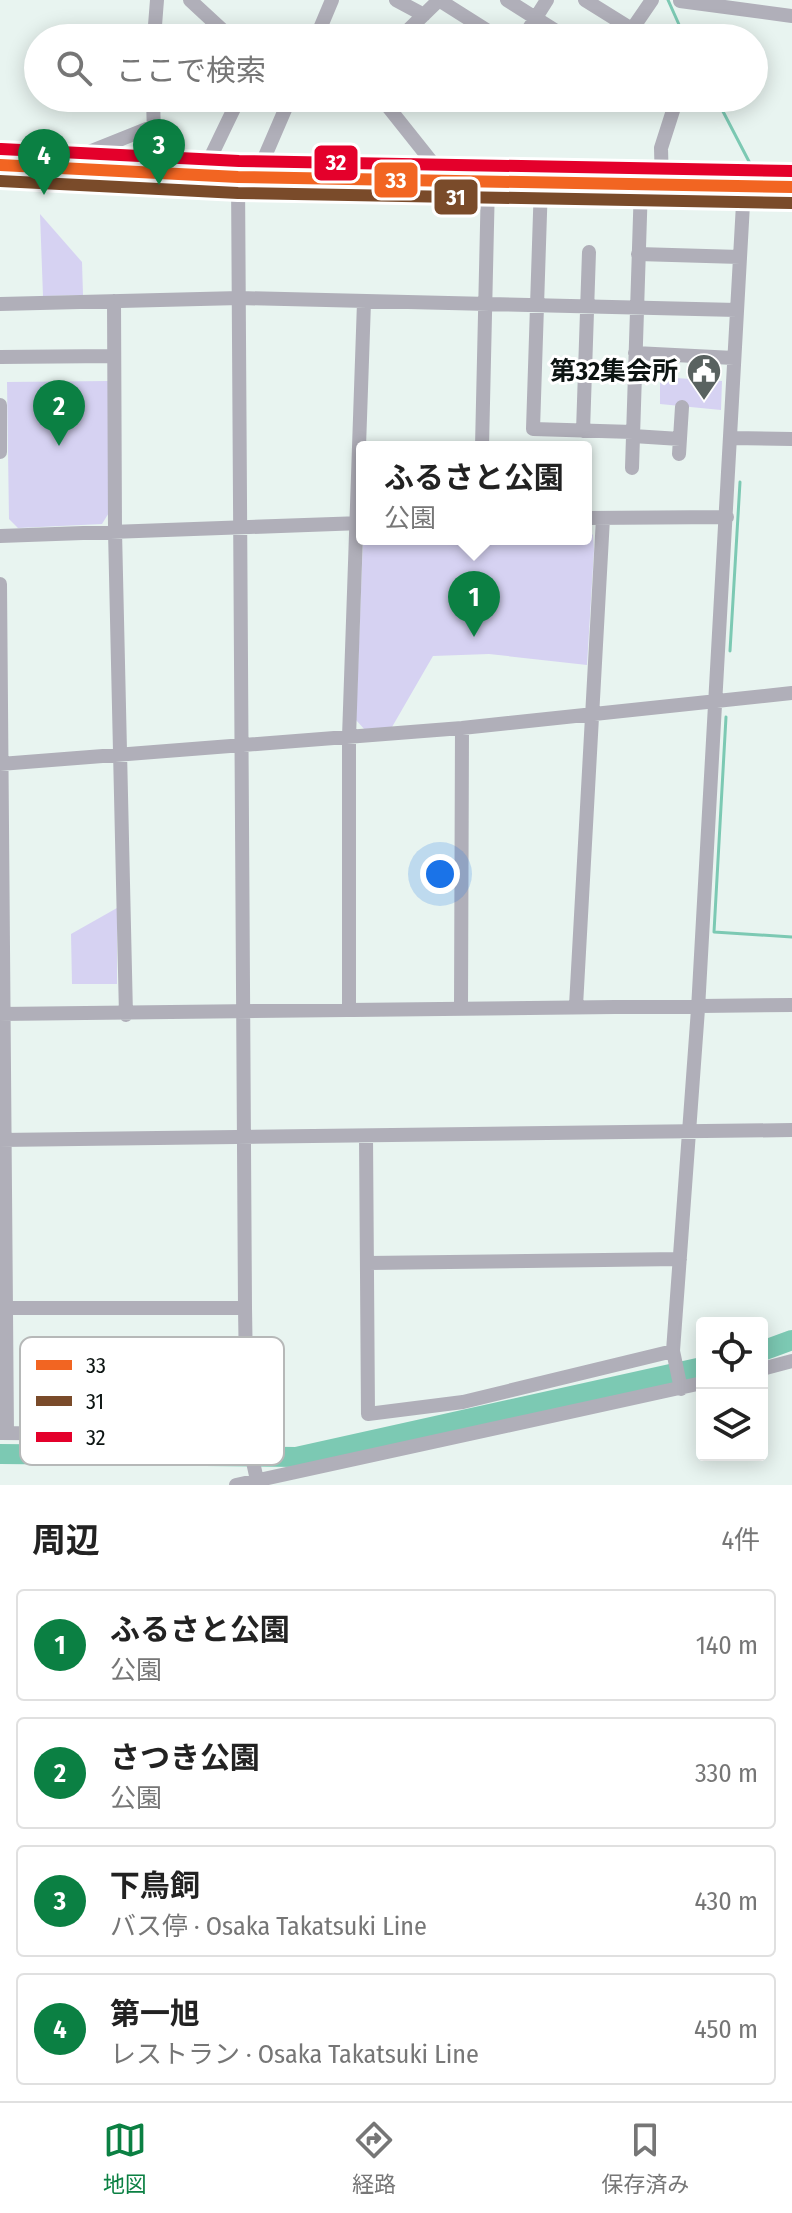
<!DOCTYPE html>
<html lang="ja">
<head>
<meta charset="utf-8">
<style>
  :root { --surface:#fff; --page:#f6f6f6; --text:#222; --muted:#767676; --line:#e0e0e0; --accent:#0b8043 }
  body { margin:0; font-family:"Fira Sans Condensed","Noto Sans JP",sans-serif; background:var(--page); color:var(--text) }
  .controls { position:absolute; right:24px; bottom:24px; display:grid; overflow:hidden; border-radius:8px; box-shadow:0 4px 20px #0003 }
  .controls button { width:72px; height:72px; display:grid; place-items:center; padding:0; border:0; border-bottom:2px solid var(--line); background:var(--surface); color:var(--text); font:40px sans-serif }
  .you { position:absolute; left:440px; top:874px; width:28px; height:28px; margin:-20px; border:6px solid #fff; border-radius:50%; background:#1a73e8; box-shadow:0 0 0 12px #1a73e833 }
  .badge { display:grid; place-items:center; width:52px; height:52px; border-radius:50%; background:var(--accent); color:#fff; font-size:26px; font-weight:700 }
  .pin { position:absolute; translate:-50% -66px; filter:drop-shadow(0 2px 4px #0008) }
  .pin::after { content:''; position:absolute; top:42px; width:28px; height:24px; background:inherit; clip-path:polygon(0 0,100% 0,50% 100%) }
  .popup { position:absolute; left:356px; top:441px; width:236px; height:104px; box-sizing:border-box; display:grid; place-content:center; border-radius:8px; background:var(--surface); filter:drop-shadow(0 2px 6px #0005); font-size:26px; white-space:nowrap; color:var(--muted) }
  .popup b { font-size:30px; color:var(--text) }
  .popup::after { content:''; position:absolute; left:50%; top:100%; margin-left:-16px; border:16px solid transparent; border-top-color:var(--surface) }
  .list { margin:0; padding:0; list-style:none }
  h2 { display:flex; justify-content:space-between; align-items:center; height:104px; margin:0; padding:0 32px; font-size:34px }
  h2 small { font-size:26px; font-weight:400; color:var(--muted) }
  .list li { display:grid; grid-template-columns:52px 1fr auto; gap:24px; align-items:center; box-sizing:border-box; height:112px; margin:0 16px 16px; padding:0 16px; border:2px solid var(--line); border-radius:8px }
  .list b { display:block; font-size:30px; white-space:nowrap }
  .list p { margin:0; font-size:26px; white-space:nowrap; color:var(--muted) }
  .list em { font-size:26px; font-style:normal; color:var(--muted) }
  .icon { flex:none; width:44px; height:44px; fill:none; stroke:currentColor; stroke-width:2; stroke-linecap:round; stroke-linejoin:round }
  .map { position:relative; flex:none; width:792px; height:1485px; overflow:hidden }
  .search { position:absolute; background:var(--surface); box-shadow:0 4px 20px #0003; left:24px; right:24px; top:24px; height:88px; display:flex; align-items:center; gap:20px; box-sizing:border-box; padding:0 28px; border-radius:44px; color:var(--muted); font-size:30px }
  .sheet { height:616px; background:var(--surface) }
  nav { display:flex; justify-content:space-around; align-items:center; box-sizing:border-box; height:112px; border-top:2px solid var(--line); background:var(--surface); font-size:22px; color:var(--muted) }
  nav a { display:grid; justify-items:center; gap:4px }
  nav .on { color:var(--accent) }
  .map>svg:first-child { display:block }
  .green { fill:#d6d2f2 }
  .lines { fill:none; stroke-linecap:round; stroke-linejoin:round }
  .stream { stroke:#7cc9b3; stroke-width:3 }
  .river { stroke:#7cc9b3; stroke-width:20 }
  .minor { stroke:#b0afb9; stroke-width:14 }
  .major { stroke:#b1b2b9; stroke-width:18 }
  .bus-1-casing { stroke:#fff; stroke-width:18 }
  .bus-2-casing { stroke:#fff; stroke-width:18 }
  .bus-3-casing { stroke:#fff; stroke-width:18 }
  .bus-1 { stroke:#f26522; stroke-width:12 }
  .bus-2 { stroke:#7a4b2a; stroke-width:12 }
  .bus-3 { stroke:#e4002b; stroke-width:12 }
  .labels { text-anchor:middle; stroke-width:6; stroke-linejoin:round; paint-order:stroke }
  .poi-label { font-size:26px; font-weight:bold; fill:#0c1412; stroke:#fff; text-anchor:end }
  .key { fill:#fff; stroke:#b6b8b8; stroke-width:2 }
  .key-label { font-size:22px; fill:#0c1412 }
  .line-badge { stroke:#fff; stroke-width:3 }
  .badge-label { font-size:22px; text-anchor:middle; font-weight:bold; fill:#fff }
</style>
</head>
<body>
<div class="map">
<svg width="792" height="1485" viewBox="0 0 792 1485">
  <rect width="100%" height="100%" fill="#e8f4f0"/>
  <path class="green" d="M40 214 82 262 83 295 43 296Z
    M660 377 722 381 721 410 660 404Z
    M108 381 110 511 102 524 18 528 9 519 7 382Z
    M586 528 593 535 594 550 587 665 489 654 433 656 392 727 365 730 356 720 363 539H586Z
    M117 908V984H72L71 934Z"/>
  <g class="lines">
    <path class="stream" d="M668 0 685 38
      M716 98 755 173
      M730 651 740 482
      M726 717 714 932 792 937"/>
    <path class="river" d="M762 1351 792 1340
      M0 1454 296 1457 702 1367"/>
    <path class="minor" d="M190 0 231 38
      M396 0 424 15
      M439 0 499 38
      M507 0 567 38
      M585 0 646 38
      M680 1 792 16
      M403 35 439 0
      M154 38 157 0
      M316 38 332 0
      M523 38 547 0
      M626 38 652 0
      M153 98 155 172
      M381 98 447 181
      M655 98 674 108
      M82 169 84 154 154 126
      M202 175 239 98
      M238 177 245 1308 247 1435 257 1480
      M256 177 290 98
      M541 183 533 429 633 432
      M662 185 661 148 677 98
      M638 254 740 257
      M114 301 115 531 126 1015
      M0 304 240 298 737 310
      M635 353 734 358
      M0 357 114 356
      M0 405V452
      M583 431 589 252
      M633 436 680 439
      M731 438 792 439
      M482 447 488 182
      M679 454 682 407
      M632 468 641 185
      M586 518 727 517
      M0 536 362 523
      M0 584 7 1433
      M0 764 462 728 792 693
      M576 1006 603 518
      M349 1009V737L364 302
      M461 1009 462 728
      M0 1014 792 1005
      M366 1136 368 1414 463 1402 673 1351
      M0 1140 792 1130
      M368 1263 680 1259
      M0 1308H245
      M762 1369 792 1361
      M681 1389 673 1351 698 1009 744 186
      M0 1433 247 1435
      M236 1485 702 1383"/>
    <path class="major" d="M0 165 238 177 792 187"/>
    <g class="bus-1-casing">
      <path id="bus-1" d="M0 165 238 177 792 187"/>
    </g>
    <g class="bus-2-casing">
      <path id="bus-2" d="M0 181 238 193 792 203"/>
    </g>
    <g class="bus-3-casing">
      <path id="bus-3" d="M1 149 239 161 792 171"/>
    </g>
    <use href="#bus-1" class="bus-1"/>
    <use href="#bus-2" class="bus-2"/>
    <use href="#bus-3" class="bus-3"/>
  </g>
  <defs>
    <g id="civic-pin" transform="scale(1.8)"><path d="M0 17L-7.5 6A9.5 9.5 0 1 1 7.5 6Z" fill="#596260" stroke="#fff"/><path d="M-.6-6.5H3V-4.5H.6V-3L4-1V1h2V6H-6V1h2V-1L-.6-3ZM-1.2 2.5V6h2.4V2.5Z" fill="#fff"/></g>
  </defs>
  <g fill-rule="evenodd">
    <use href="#civic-pin" x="704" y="371"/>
  </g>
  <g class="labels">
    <g class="poi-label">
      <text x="678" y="380">第32集会所</text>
    </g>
  </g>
  <rect x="20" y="1337" width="264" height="128" rx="12" class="key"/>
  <rect x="36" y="1360" width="36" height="10" fill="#f26522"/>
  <rect x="36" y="1396" width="36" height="10" fill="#7a4b2a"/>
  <rect x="36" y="1432" width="36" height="10" fill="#e4002b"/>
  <g class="key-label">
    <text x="86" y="1373">33</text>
    <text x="86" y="1409">31</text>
    <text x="86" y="1445">32</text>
  </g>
  <g class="line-badge">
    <rect x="313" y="144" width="46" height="38" rx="8" fill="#e4002b"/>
    <rect x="373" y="161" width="46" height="38" rx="8" fill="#f26522"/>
    <rect x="433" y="178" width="46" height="38" rx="8" fill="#7a4b2a"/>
  </g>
  <g class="badge-label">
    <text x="336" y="170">32</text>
    <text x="396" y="188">33</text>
    <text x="456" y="205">31</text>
  </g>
</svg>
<div class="controls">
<button><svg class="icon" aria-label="locate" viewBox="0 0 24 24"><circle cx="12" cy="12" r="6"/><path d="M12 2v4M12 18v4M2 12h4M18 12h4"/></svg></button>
<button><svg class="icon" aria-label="layers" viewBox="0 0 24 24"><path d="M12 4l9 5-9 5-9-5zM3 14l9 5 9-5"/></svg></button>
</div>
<div class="you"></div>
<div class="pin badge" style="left:474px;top:637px">1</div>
<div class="popup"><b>ふるさと公園</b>公園</div>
<div class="pin badge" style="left:59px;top:446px">2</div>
<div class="pin badge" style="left:159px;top:185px">3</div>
<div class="pin badge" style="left:44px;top:195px">4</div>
<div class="search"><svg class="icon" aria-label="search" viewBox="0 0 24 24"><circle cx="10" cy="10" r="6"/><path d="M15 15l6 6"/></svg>ここで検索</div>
</div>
<section class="sheet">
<h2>周辺<small>4件</small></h2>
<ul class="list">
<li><span class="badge">1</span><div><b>ふるさと公園</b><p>公園</p></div><em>140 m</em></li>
<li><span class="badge">2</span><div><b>さつき公園</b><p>公園</p></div><em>330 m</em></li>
<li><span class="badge">3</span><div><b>下鳥飼</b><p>バス停 · Osaka Takatsuki Line</p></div><em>430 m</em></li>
<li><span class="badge">4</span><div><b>第一旭</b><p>レストラン · Osaka Takatsuki Line</p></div><em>450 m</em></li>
</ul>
</section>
<nav>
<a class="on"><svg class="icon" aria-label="map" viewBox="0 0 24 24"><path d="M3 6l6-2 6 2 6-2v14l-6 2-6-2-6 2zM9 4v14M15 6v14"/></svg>地図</a>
<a><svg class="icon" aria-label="directions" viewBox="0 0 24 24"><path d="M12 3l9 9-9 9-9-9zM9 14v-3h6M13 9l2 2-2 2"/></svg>経路</a>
<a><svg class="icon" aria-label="saved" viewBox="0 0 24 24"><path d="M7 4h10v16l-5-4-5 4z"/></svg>保存済み</a>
</nav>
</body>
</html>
